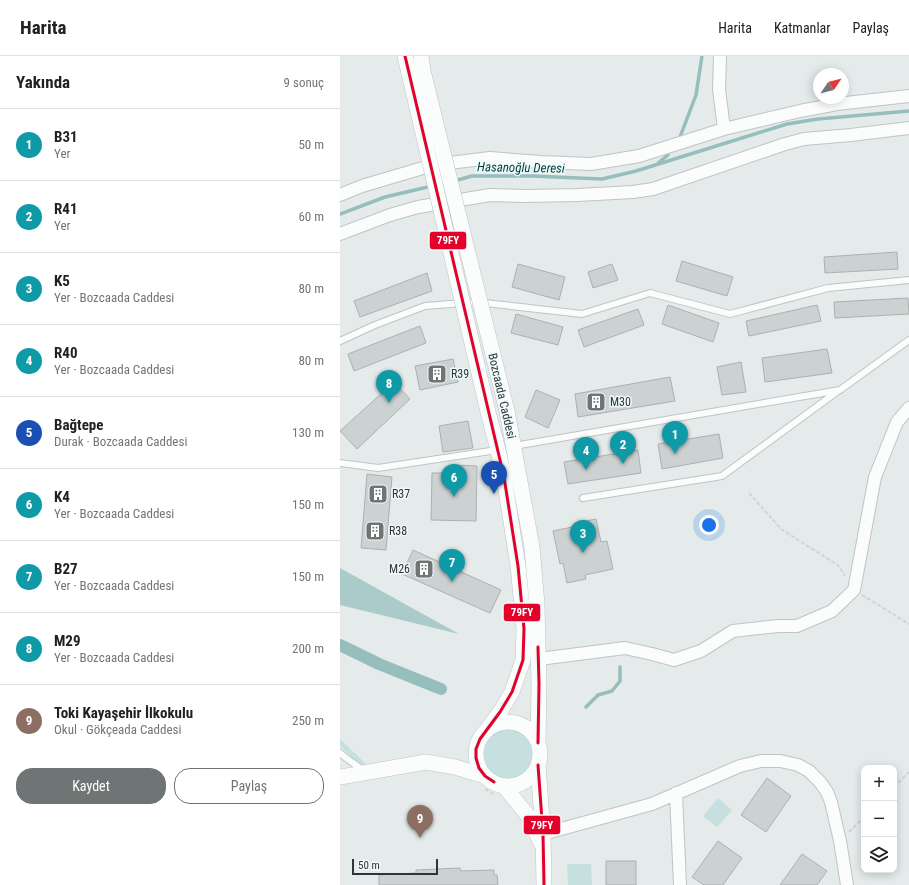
<!DOCTYPE html>
<html lang="tr">
<head>
<meta charset="utf-8">
<style>
  :root { --surface:#fff; --page:#f2f2f2; --text:#202124; --muted:#757577; --line:#e0e0e0; --accent:#6f7574 }
  body { margin:0; font-family:"Roboto Condensed",sans-serif; background:var(--page); color:var(--text) }
  .controls { position:absolute; right:12px; bottom:12px; display:grid; overflow:hidden; border-radius:8px; box-shadow:0 2px 10px #0003 }
  .controls button { width:36px; height:36px; display:grid; place-items:center; padding:0; border:0; border-bottom:1px solid var(--line); background:var(--surface); color:var(--text); font:20px sans-serif }
  .compass { position:absolute; left:473px; top:12px; width:36px; height:36px; border-radius:50%; background:var(--surface); box-shadow:0 2px 10px #0003; rotate:55deg }
  .scale { position:absolute; left:12px; bottom:10px; width:86px; box-sizing:border-box; padding-left:4px; border:2px solid #303535; border-top:0; font-size:11px; line-height:14px; white-space:nowrap; color:#303535; -webkit-text-stroke:3px #eefbfb; paint-order:stroke }
  .you { position:absolute; left:369px; top:469px; width:14px; height:14px; margin:-10px; border:3px solid #fff; border-radius:50%; background:#1a73e8; box-shadow:0 0 0 6px #1a73e833 }
  .badge { display:grid; place-items:center; width:26px; height:26px; border-radius:50%; background:var(--accent); color:#fff; font-size:13px; font-weight:700 }
  .pin { position:absolute; translate:-50% -33px; filter:drop-shadow(0 1px 2px #0008) }
  .pin::after { content:''; position:absolute; top:21px; width:14px; height:12px; background:inherit; clip-path:polygon(0 0,100% 0,50% 100%) }
  .list { margin:0; padding:0; list-style:none }
  h2 { display:flex; justify-content:space-between; align-items:center; height:52px; margin:0; padding:0 16px; font-size:17px }
  h2 small { font-size:13px; font-weight:400; color:var(--muted) }
  .list li { display:grid; grid-template-columns:26px 1fr auto; gap:12px; align-items:center; box-sizing:border-box; height:72px; padding:0 16px; border-top:1px solid var(--line) }
  .list b { display:block; font-size:15px; white-space:nowrap }
  .list p { margin:0; font-size:13px; white-space:nowrap; color:var(--muted) }
  .list em { font-size:13px; font-style:normal; color:var(--muted) }
  .actions { display:flex; gap:8px; padding:12px 16px }
  .actions a { flex:1; padding:9px 0; border:1px solid var(--accent); border-radius:16px; text-align:center; font-size:14px; color:var(--accent) }
  .actions .main { background:var(--accent); color:#fff }
  .icon { flex:none; width:22px; height:22px; fill:none; stroke:currentColor; stroke-width:2; stroke-linecap:round; stroke-linejoin:round }
  .map { position:relative; flex:none; width:569px; height:829px; overflow:hidden }
  header { display:flex; align-items:center; gap:24px; box-sizing:border-box; height:56px; padding:0 20px; background:var(--surface); border-bottom:1px solid var(--line) }
  header strong { font-size:19px }
  nav { display:flex; gap:22px; margin-inline-start:auto; font-size:14px }
  main { display:flex }
  aside { flex:1; background:var(--surface) }
  .map>svg:first-child { display:block }
  .green { fill:#c6e0df }
  .forest { fill:#aacbca }
  .lines { fill:none; stroke-linecap:round; stroke-linejoin:round }
  .stream { stroke:#96bebd; stroke-width:3.5 }
  .canal { stroke:#96bebd; stroke-width:12 }
  .building { fill:#ccd1d1; stroke:#acb1b0 }
  .service-casing { stroke:#bfc4c4; stroke-width:8 }
  .minor-casing { stroke:#bfc4c4; stroke-width:14 }
  .tertiary-casing { stroke:#bfc4c4; stroke-width:16 }
  .path { stroke:#d1d4d4; stroke-width:2; stroke-dasharray:4 2; stroke-linecap:butt }
  .service { stroke:#fbfcfc; stroke-width:6 }
  .minor { stroke:#fbfcfc; stroke-width:12 }
  .tertiary { stroke:#fbfcfc; stroke-width:15 }
  .tertiary-bridge-casing { stroke:#bfc4c4; stroke-width:16; stroke-linecap:butt }
  .tertiary-bridge { stroke:#fbfcfc; stroke-width:15 }
  .bus-1-casing { stroke:#eefbfb; stroke-width:6 }
  .bus-1 { stroke:#e4002b; stroke-width:3 }
  .labels { text-anchor:middle; stroke-width:3; stroke-linejoin:round; paint-order:stroke }
  .poi-label { font-size:12px; fill:#303535; stroke:#eefbfb; text-anchor:start }
  .street-label { font-size:12px; fill:#303535; stroke:#eefbfb }
  .water-label { font-size:13px; font-style:italic; fill:#063c3c; stroke:#eefbfb }
  .line-badge { stroke:#eefbfb; stroke-width:1.5 }
  .badge-label { font-size:11px; text-anchor:middle; font-weight:bold; fill:#fff }
</style>
</head>
<body>
<header>
<strong>Harita</strong>
<nav><a>Harita</a><a>Katmanlar</a><a>Paylaş</a></nav>
</header>
<main>
<aside>
<h2>Yakında<small>9 sonuç</small></h2>
<ul class="list">
<li><span class="badge" style="background:#0f9aa8">1</span><div><b>B31</b><p>Yer</p></div><em>50 m</em></li>
<li><span class="badge" style="background:#0f9aa8">2</span><div><b>R41</b><p>Yer</p></div><em>60 m</em></li>
<li><span class="badge" style="background:#0f9aa8">3</span><div><b>K5</b><p>Yer · Bozcaada Caddesi</p></div><em>80 m</em></li>
<li><span class="badge" style="background:#0f9aa8">4</span><div><b>R40</b><p>Yer · Bozcaada Caddesi</p></div><em>80 m</em></li>
<li><span class="badge" style="background:#1a4fb4">5</span><div><b>Bağtepe</b><p>Durak · Bozcaada Caddesi</p></div><em>130 m</em></li>
<li><span class="badge" style="background:#0f9aa8">6</span><div><b>K4</b><p>Yer · Bozcaada Caddesi</p></div><em>150 m</em></li>
<li><span class="badge" style="background:#0f9aa8">7</span><div><b>B27</b><p>Yer · Bozcaada Caddesi</p></div><em>150 m</em></li>
<li><span class="badge" style="background:#0f9aa8">8</span><div><b>M29</b><p>Yer · Bozcaada Caddesi</p></div><em>200 m</em></li>
<li><span class="badge" style="background:#8d6e63">9</span><div><b>Toki Kayaşehir İlkokulu</b><p>Okul · Gökçeada Caddesi</p></div><em>250 m</em></li>
</ul>
<div class="actions"><a class="main">Kaydet</a><a>Paylaş</a></div>
</aside>
<div class="map">
<svg width="569" height="829" viewBox="0 0 569 829">
  <rect width="100%" height="100%" fill="#e4ebea"/>
  <path class="green" d="M144 698a25 25 0 1 1 50 0a25 25 0 1 1-50 0Z
    M0 683 26 708 19 709 0 690Z
    M378 742 392 754 377 771 363 760Z
    M227 808H251L252 829H228Z"/>
  <path class="forest" d="M0 512 119 578 0 549Z"/>
  <g class="lines">
    <path class="stream" d="M340 81 356 39 362 0
      M318 107 328 99
      M114 125 132 120H192L262 123 296 115 447 68 478 63 569 55
      M0 158 45 141 92 130
      M246 651 258 639 272 635 280 625V611"/>
    <path class="canal" d="M0 589 39 608 101 633"/>
  </g>
  <path class="building" d="M557 196 558 213 485 217 484 201Z
    M342 205 393 221 387 240 336 225Z
    M178 208 225 221 219 244 172 231Z
    M272 208 278 224 253 232 248 216Z
    M87 217 92 235 20 261 14 245Z
    M568 242 569 258 495 262 494 246Z
    M328 249 379 267 373 286 322 268Z
    M477 249 481 265 409 280 406 265Z
    M298 253 304 269 244 291 238 274Z
    M176 258 223 271 218 289 171 277Z
    M80 270 86 287 14 315 8 298Z
    M487 293 492 317 425 326 422 302Z
    M113 303 118 326 80 334 75 310Z
    M401 306 406 336 382 339 377 311Z
    M330 321 335 345 238 361 235 338Z
    M54 326 70 343 17 393 0 375Z
    M196 334 220 344 208 372 185 361Z
    M128 365 133 392 103 396 99 370Z
    M379 378 383 402 322 413 318 388Z
    M298 394 301 417 228 428 224 406Z
    M115 409 137 410 136 465 91 464 92 417H115Z
    M27 418 52 421 46 494 21 492Z
    M256 463 261 486 267 485 273 513 245 519 246 523 227 527 223 507 220 508 213 475 237 470 236 467Z
    M73 494 161 534 150 557 62 518Z
    M427 722 451 740 426 776 401 759Z
    M378 785 402 802 383 829H364L352 821Z
    M462 798 487 815 477 829H440Z
    M266 805H296V829H266Z
    M120 812 121 815 154 814V819H157L158 829H39V819L76 817V814Z"/>
  <g class="lines">
    <g class="service-casing">
      <path id="service" d="M0 285 35 269 85 250 136 246 242 258 310 237 390 258 488 232 569 224
        M174 390 500 334 569 284
        M0 407 38 412 157 394
        M243 442 382 420 498 335
        M0 697 6 702 23 714"/>
    </g>
    <g class="minor-casing">
      <path id="minor" d="M380 0 379 33 384 73
        M0 139 22 130 93 109 150 102 200 106 251 108 299 100 384 73 460 55 497 48 569 40
        M0 178 50 159 78 151 150 139 183 140 238 139 293 136 313 133 445 88 464 83 511 79 569 72
        M199 603 285 592 312 598 334 604 361 595 393 575 438 570H457L492 555 514 534 535 421 557 366 569 352
        M336 737 340 829
        M203 778 312 748 400 710 421 705H440L458 709 469 715 480 726 487 736 491 746 500 785 507 829"/>
    </g>
    <g class="tertiary-casing">
      <path id="tertiary" d="M65 0 69 17
        M81 0 83 15
        M167 355 192 491 197 549 199 628 198 687
        M136 698a32 32 0 1 1 64 0a32 32 0 1 1-64 0Z
        M146 675 160 656 172 636 183 604 184 573 178 510 164 421 158 394 149 360
        M198 709 203 778 204 829
        M0 721 86 706 115 711 145 720
        M164 730 189 761 201 787"/>
    </g>
    <path class="path" d="M409 437 441 473 499 510 505 520
      M522 539 569 568
      M554 731 569 716
      M145 733 153 738
      M509 776 524 761"/>
    <use href="#service" class="service"/>
    <use href="#minor" class="minor"/>
    <use href="#tertiary" class="tertiary"/>
    <g class="tertiary-bridge-casing">
      <path id="tertiary-bridge" d="M83 15 167 355
        M69 17 149 360"/>
    </g>
    <use href="#tertiary-bridge" class="tertiary-bridge"/>
    <g class="bus-1-casing">
      <path id="bus-1" d="M65 0 164 421 178 510 184 573 183 604 172 636 160 656 140 683 136 693V702L139 712 145 720 154 726
        M198 591 199 628 198 687
        M198 709 203 778 204 829"/>
    </g>
    <use href="#bus-1" class="bus-1"/>
  </g>
  <defs>
    <g id="building-square" transform="scale(1)"><rect x="-9" y="-9" width="18" height="18" rx="4" fill="#6f7574" stroke="#eefbfb"/><path d="M-4-6H4V6H1V3H-1V6H-4ZM-2.5-4.3h1.7v1.8h-1.7ZM.8-4.3h1.7v1.8H.8ZM-2.5-1h1.7V.8h-1.7ZM.8-1h1.7V.8H.8Z" fill="#fff"/></g>
  </defs>
  <g fill-rule="evenodd">
    <use href="#building-square" x="97" y="318"/>
    <use href="#building-square" x="256" y="346"/>
    <use href="#building-square" x="38" y="438"/>
    <use href="#building-square" x="35" y="475"/>
    <use href="#building-square" x="84" y="513"/>
  </g>
  <g class="labels">
    <g class="poi-label">
      <text x="111" y="322">R39</text>
      <text x="270" y="350">M30</text>
      <text x="52" y="442">R37</text>
      <text x="49" y="479">R38</text>
      <text x="70" y="517" text-anchor="end">M26</text>
    </g>
    <g class="street-label">
      <text transform="translate(162 340) rotate(77)" y="4">Bozcaada Caddesi</text>
    </g>
    <g class="water-label">
      <text transform="translate(181 111) rotate(1)" y="5">Hasanoğlu Deresi</text>
    </g>
  </g>
  <g class="line-badge">
    <rect x="89" y="175" width="38" height="19" rx="4" fill="#e4002b"/>
    <rect x="163" y="547" width="38" height="19" rx="4" fill="#e4002b"/>
    <rect x="183" y="759" width="38" height="20" rx="4" fill="#e4002b"/>
  </g>
  <g class="badge-label">
    <text x="108" y="188">79FY</text>
    <text x="182" y="560">79FY</text>
    <text x="202" y="773">79FY</text>
  </g>
</svg>
<div class="controls">
<button>+</button>
<button>−</button>
<button><svg class="icon" aria-label="layers" viewBox="0 0 24 24"><path d="M12 4l9 5-9 5-9-5zM3 14l9 5 9-5"/></svg></button>
</div>
<svg class="compass" viewBox="-18 -18 36 36"><path d="M0-13l5 13h-10z" fill="#e53935"/><path d="M0 13l5-13h-10z" fill="#757577"/></svg>
<div class="scale">50 m</div>
<div class="you"></div>
<div class="pin badge" style="left:335px;top:398px;background:#0f9aa8">1</div>
<div class="pin badge" style="left:283px;top:408px;background:#0f9aa8">2</div>
<div class="pin badge" style="left:243px;top:497px;background:#0f9aa8">3</div>
<div class="pin badge" style="left:246px;top:414px;background:#0f9aa8">4</div>
<div class="pin badge" style="left:154px;top:438px;background:#1a4fb4">5</div>
<div class="pin badge" style="left:114px;top:441px;background:#0f9aa8">6</div>
<div class="pin badge" style="left:112px;top:526px;background:#0f9aa8">7</div>
<div class="pin badge" style="left:49px;top:347px;background:#0f9aa8">8</div>
<div class="pin badge" style="left:80px;top:782px;background:#8d6e63">9</div>
</div>
</main>
</body>
</html>
